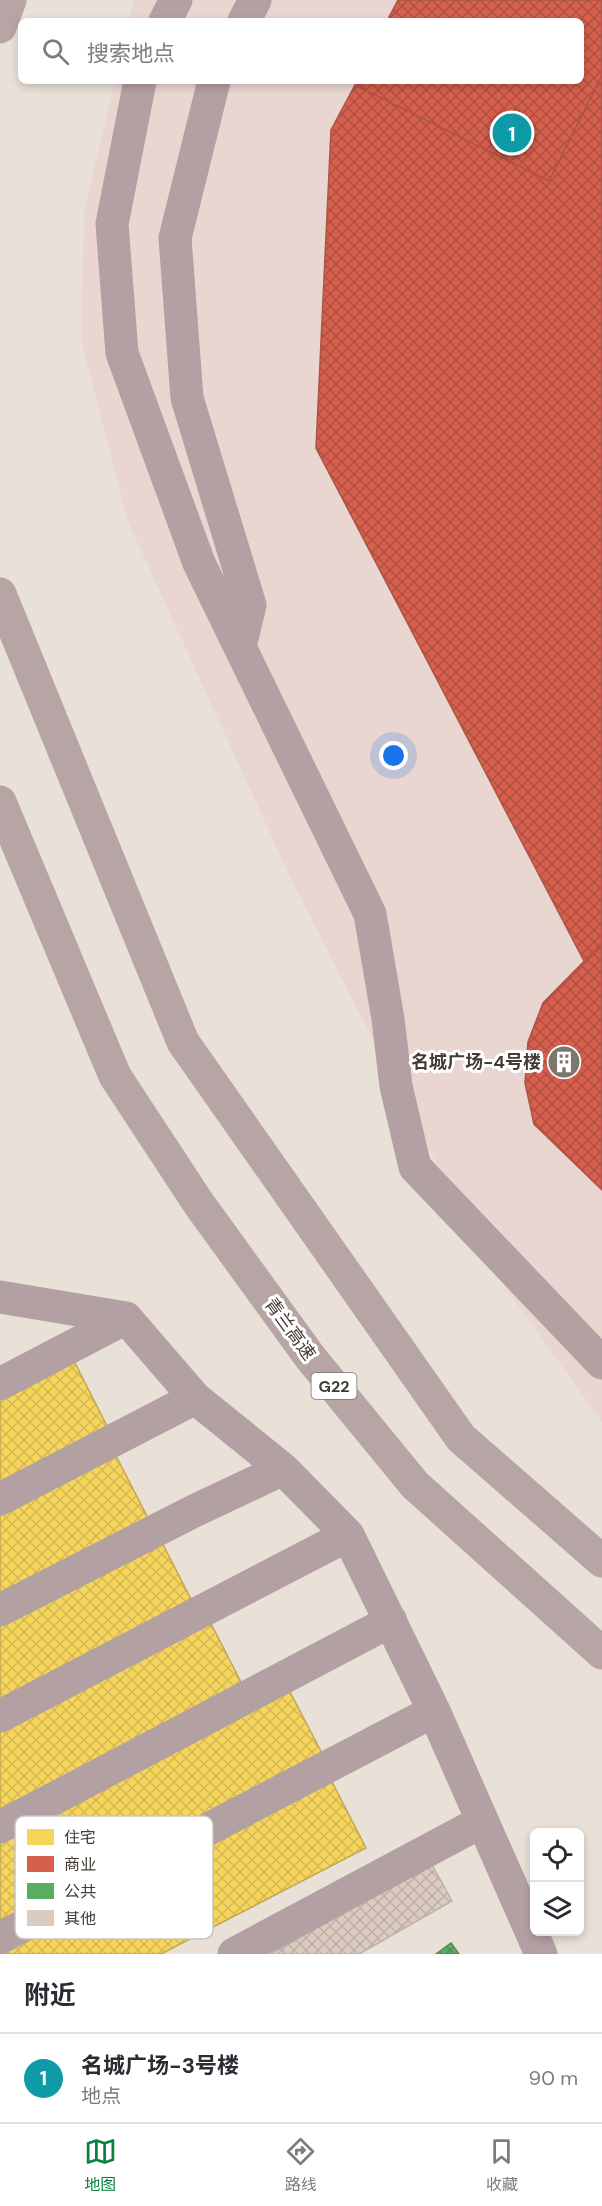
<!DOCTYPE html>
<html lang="zh">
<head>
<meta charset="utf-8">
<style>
  :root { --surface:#fff; --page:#f2f2f3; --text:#2b2b33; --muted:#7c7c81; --line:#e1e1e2; --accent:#0b8043 }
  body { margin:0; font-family:"DM Sans","Noto Sans SC",sans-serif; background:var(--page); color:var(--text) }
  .controls { position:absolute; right:18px; bottom:18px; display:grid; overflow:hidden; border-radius:9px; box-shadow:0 3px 9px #0003 }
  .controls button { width:54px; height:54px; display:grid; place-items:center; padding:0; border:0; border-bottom:2px solid var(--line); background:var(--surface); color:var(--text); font:30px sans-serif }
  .you { position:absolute; left:394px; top:756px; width:21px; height:21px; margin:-15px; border:4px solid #fff; border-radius:50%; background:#1a73e8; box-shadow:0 0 0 9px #1a73e833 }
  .badge { display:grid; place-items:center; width:39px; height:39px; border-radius:50%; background:var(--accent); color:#fff; font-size:20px; font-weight:700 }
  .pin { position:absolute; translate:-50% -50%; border:3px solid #fff; box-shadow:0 2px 6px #0006 }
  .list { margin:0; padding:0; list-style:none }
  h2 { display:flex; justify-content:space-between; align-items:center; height:78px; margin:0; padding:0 24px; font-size:26px }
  h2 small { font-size:20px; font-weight:400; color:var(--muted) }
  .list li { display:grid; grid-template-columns:39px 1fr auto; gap:18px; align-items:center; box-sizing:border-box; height:90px; padding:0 24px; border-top:2px solid var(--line) }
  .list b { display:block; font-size:22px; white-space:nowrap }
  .list p { margin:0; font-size:20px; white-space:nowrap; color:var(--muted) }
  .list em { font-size:20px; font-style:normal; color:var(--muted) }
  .icon { flex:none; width:33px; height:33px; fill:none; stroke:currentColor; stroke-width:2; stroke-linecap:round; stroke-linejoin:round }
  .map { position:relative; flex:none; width:602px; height:1954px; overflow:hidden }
  .search { position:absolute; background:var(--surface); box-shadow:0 3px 9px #0003; left:18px; right:18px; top:18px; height:66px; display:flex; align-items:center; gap:15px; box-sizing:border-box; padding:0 21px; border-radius:9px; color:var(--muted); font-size:22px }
  .sheet { height:168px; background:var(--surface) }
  nav { display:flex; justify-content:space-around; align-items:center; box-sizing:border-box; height:84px; border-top:2px solid var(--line); background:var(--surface); font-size:16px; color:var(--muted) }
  nav a { display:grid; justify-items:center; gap:3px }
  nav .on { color:var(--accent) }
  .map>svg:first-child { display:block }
  .commercial { fill:#e9d6d0 }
  .homes { fill:url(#homes-cross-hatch); stroke:#c0a750; stroke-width:1.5 }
  .shops { fill:url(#shops-cross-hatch); stroke:#aa5546; stroke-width:1.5 }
  .public { fill:url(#public-cross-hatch); stroke:#538c54; stroke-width:1.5 }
  .building { fill:url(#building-cross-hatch); stroke:#b9b2ab; stroke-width:1.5 }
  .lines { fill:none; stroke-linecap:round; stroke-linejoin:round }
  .minor { stroke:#b3a0a2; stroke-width:33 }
  .highway { stroke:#b6a5a4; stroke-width:33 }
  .labels { text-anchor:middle; stroke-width:6; stroke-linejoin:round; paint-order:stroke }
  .shield { fill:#fff; stroke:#7b7672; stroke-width:1.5 }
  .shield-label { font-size:16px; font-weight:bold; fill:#423c35 }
  .poi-label { font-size:18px; font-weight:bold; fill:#423c35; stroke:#fff; text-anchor:end }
  .street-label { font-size:18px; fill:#423c35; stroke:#fff }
  .key { fill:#fff; stroke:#c6c4c2; stroke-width:1.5 }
  .key-label { font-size:16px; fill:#423c35 }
</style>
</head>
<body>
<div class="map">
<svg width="602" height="1954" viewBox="0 0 602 1954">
  <defs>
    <pattern id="homes-cross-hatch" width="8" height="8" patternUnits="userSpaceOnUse" patternTransform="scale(1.5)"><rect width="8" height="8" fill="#f6d55c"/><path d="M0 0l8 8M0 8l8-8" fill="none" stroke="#d4b851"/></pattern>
    <pattern id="shops-cross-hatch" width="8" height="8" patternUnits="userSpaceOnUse" patternTransform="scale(1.5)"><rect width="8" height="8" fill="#d6604d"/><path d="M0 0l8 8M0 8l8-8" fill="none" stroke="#af5041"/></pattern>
    <pattern id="public-cross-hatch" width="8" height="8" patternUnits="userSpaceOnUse" patternTransform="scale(1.5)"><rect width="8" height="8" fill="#5aae61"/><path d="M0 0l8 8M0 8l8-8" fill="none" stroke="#4c8f51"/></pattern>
    <pattern id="building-cross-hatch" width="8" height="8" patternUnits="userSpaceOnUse" patternTransform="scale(1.5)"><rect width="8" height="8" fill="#dccbbf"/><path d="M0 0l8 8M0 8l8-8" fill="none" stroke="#beafa5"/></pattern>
  </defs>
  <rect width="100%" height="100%" fill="#e9e1d7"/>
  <path class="commercial" d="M134 0H602V1422L486 1261 290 877 128 522 81 340 84 211 115 81H581V21H129Z"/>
  <path class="homes" d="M73 1359 109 1430 0 1488V1396Z
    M113 1450 150 1522 0 1600V1509Z
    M156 1531 193 1603 0 1704V1613Z
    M207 1616 244 1688 0 1815V1725Z
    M289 1690 326 1761 0 1928V1839Z
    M330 1778 366 1848 161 1954H0Z"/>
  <path class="shops" d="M398 0H602V75L549 181 355 85 357 81H581V21H387Z
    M602 75V943L584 961 316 448 331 130 355 85 549 181Z
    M602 943V1190L534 1124 525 1083 528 1042 543 1003Z"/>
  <path class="public" d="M451 1943 459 1954H436Z"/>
  <path class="building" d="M431 1863 452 1901 359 1954H271Z"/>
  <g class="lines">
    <path class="minor" d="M165 21 176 0
      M244 21 255 0
      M140 81 112 224 122 353 199 563 370 914 388 1019 396 1086 415 1167 602 1363
      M214 81 175 238 187 398 250 605 240 647
      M0 1297 126 1318 195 1398 283 1469 348 1535 434 1711 541 1954
      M0 1384 126 1318
      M0 1499 195 1398
      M0 1610 194 1511 283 1469
      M0 1716 348 1535
      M0 1827 391 1621
      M0 1938 434 1711
      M234 1954 481 1822"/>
    <path class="highway" d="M0 27 10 0
      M0 594 183 1042 461 1438 602 1561
      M0 802 115 1076 199 1204 310 1357 415 1485 602 1653"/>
  </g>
  <defs>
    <g id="building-disc" transform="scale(1.725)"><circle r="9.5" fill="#7c766e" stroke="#fff"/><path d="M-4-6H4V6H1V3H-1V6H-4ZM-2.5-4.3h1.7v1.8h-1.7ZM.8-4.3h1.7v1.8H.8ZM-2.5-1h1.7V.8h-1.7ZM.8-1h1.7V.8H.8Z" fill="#fff"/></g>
  </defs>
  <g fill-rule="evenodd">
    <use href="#building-disc" x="564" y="1062"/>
  </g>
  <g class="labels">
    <rect class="shield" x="311.5" y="1373" width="45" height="26" rx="4.5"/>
    <g class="shield-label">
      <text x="334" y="1392">G22</text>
    </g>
    <g class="poi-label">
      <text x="541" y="1068">名城广场-4号楼</text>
    </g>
    <g class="street-label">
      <text transform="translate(290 1329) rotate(54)" y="6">青兰高速</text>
    </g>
  </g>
  <rect x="15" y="1816" width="198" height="123" rx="9" class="key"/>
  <rect x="27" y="1829" width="27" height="16" fill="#f6d55c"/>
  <rect x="27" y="1856" width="27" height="16" fill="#d6604d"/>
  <rect x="27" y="1883" width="27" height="16" fill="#5aae61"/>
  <rect x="27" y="1910" width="27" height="16" fill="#dccbbf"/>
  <g class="key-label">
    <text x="64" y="1843">住宅</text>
    <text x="64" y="1870">商业</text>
    <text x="64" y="1897">公共</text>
    <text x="64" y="1924">其他</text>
  </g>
</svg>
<div class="controls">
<button><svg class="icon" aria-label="locate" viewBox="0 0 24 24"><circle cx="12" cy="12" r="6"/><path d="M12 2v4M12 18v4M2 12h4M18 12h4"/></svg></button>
<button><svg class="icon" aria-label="layers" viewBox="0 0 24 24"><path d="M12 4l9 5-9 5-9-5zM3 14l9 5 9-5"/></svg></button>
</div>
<div class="you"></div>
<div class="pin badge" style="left:512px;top:133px;background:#0f9aa8">1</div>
<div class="search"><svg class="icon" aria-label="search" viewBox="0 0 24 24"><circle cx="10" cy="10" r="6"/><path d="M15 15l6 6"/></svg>搜索地点</div>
</div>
<section class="sheet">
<h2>附近<small></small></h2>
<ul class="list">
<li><span class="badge" style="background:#0f9aa8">1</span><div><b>名城广场-3号楼</b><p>地点</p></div><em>90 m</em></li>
</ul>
</section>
<nav>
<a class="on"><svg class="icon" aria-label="map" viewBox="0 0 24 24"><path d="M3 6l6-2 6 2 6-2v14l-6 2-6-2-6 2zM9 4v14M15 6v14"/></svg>地图</a>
<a><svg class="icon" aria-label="directions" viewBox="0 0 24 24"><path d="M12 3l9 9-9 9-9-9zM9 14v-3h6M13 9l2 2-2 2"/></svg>路线</a>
<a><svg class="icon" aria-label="saved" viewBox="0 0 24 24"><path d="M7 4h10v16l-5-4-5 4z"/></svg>收藏</a>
</nav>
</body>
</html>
